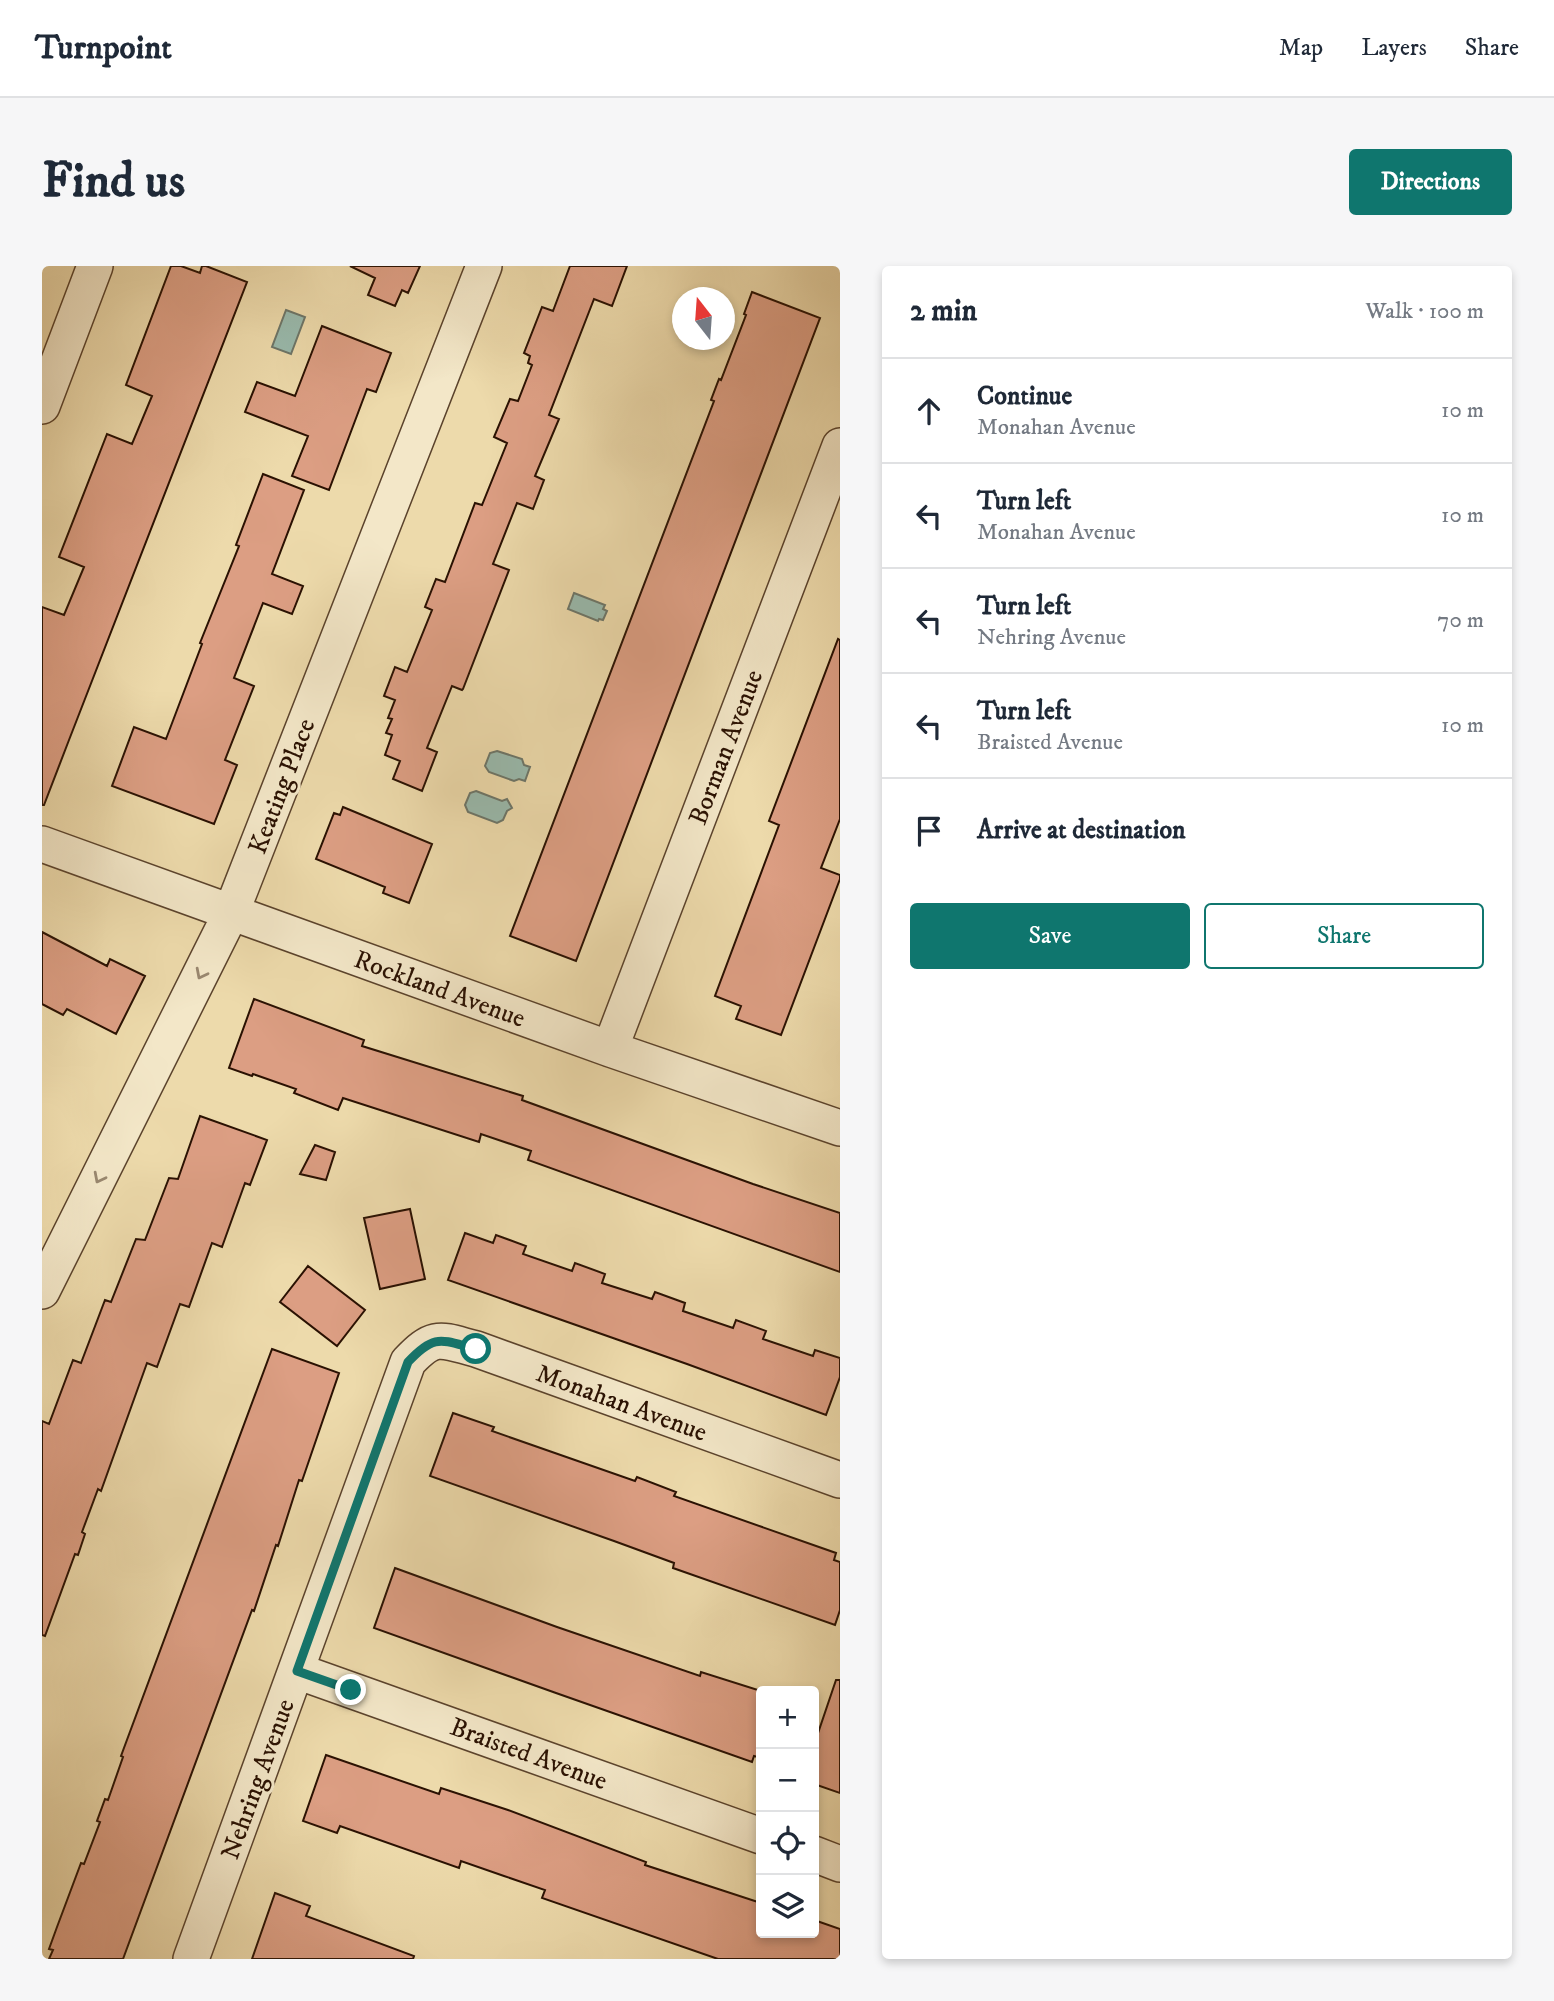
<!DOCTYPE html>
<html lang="en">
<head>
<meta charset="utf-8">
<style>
  :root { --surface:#fff; --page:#f6f6f7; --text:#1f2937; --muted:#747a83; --line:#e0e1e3; --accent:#0f766e }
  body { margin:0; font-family:"IM FELL DW Pica",serif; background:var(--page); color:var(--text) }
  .controls { position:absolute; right:21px; bottom:21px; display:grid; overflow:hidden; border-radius:7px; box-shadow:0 4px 10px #0003 }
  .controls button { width:63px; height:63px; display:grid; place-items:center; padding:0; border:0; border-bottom:2px solid var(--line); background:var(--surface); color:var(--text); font:35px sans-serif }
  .compass { position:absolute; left:630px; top:21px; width:63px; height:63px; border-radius:50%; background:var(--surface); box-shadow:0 4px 10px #0003; rotate:343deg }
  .stop { position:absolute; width:21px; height:21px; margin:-16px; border:5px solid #0f766e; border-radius:50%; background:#fff }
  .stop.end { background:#0f766e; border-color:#fff; box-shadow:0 2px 7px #0008 }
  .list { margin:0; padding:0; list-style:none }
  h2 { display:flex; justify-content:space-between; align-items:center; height:91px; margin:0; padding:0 28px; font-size:30px }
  h2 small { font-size:23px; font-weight:400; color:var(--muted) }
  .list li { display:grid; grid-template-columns:46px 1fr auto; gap:21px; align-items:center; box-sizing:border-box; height:105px; padding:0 28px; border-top:2px solid var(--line) }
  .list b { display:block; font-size:26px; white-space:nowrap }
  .list p { margin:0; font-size:23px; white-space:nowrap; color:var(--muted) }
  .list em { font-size:23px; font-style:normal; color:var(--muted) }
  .actions { display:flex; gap:14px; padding:21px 28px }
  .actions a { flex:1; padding:16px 0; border:2px solid var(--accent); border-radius:7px; text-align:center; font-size:24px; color:var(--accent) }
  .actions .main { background:var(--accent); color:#fff }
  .icon { flex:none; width:38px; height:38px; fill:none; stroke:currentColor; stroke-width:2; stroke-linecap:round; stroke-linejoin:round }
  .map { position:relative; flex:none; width:798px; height:1693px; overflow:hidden; border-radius:7px }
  header { display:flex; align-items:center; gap:42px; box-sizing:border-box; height:98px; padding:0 35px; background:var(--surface); border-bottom:2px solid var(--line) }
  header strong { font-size:33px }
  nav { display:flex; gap:38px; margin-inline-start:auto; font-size:24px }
  .intro { display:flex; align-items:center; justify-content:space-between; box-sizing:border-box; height:168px; padding:0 42px }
  h1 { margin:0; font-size:49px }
  .button { padding:18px 32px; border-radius:7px; background:var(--accent); color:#fff; font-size:24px; font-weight:700 }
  main { display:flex; gap:42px; padding:0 42px }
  aside { flex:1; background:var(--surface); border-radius:7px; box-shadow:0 4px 10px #0003 }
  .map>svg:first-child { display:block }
  .water { fill:#99baad; stroke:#6d7669; stroke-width:2 }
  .building { fill:#dc9e83; stroke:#2a1102; stroke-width:2 }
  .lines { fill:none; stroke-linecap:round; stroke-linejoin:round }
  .minor-casing { stroke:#5b432c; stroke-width:38 }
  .minor { stroke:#f3e7c8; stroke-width:35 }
  .oneway { stroke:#99876f }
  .route { stroke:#0f766e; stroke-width:9 }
  .labels { text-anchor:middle; stroke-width:6; stroke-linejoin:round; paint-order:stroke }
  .street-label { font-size:26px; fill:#2a1102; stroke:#f3e7c8 }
</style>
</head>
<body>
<header>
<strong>Turnpoint</strong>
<nav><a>Map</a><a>Layers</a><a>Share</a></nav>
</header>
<div class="intro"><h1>Find us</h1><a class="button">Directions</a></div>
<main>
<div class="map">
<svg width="798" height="1693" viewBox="0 0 798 1693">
  <rect width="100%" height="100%" fill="#eddaab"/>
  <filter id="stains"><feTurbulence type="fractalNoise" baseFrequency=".00286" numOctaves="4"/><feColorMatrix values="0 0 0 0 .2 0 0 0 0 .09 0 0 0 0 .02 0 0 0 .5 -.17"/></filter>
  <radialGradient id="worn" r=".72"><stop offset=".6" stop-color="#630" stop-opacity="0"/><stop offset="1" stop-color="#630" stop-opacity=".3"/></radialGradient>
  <path class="water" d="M244 44 263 51 249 88 230 81Z
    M532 327 563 339 561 343 565 345 561 354 557 353 556 355 526 343Z
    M455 485 480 493 482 499 488 501 483 515 477 513 472 515 447 506 443 500 448 487Z
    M434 525 460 535 465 533 470 542 465 545 461 554 455 557 426 546 423 539 428 527Z"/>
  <path class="building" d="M129 0H139L158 7 160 0H164L205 16 27 474 2 539H0V341L22 349 42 301 17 291 65 168 90 178 110 130 84 119Z
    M308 0H378L366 27 360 24 353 40 326 29 333 12Z
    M528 0H585L570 40 552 33 507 149 517 153 493 210 502 214 491 243 475 237 451 298 467 304 421 423 420 424 410 420 385 482 395 486 380 525 351 513 358 495 343 489 350 469 344 467 350 453 346 452 353 434 342 430 353 401 365 406 390 344 383 341 394 313 403 316 433 237 440 239 465 177 452 171 468 133 476 135 490 99 486 97 488 90 482 87 500 41 511 45Z
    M710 26 778 52 534 695 468 670 672 135 669 134 677 113 679 114 704 49 702 48Z
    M280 60 349 87 334 126 325 123 287 224 250 210 266 170 203 146 215 116 253 130Z
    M221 208 262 224 230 308 261 320 250 348 221 337 192 412 212 420 183 494 195 499 172 558 70 520 92 461 124 473 160 378 158 377 197 280 194 279Z
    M796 373 798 374V553L779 602 798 609V613L739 769 694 753 699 740 673 730 737 559 727 555Z
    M301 541 390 578 367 637 341 627 343 621 274 593 292 547 298 549Z
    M0 666 65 700 68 693 103 710 74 768 25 743 21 749 0 738Z
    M212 733 322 774 320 780 481 830 480 834 711 918 798 947V1006L486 894 489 885 439 868 437 876 301 832 296 844 252 827 254 823 211 808 210 810 187 802Z
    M158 850 225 874 208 919 203 917 180 981 170 977 147 1041 138 1038 115 1101 105 1097 59 1225 56 1223 40 1266 43 1268 36 1289 33 1288 3 1370 0 1369V1155L7 1158 31 1094 39 1097 63 1034 69 1036 94 973 103 974 127 912 136 913Z
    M273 879 293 886 284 914 258 908Z
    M368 943 383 1013 338 1023 322 952Z
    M423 967 451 977 454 969 484 980 481 988 530 1005 533 997 563 1008 560 1017 610 1033 613 1026 643 1037 641 1045 691 1062 694 1054 724 1065 721 1073 771 1090 773 1084 798 1092V1111L784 1149 645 1098 406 1014Z
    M266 1000 323 1044 295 1080 238 1036Z
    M230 1083 297 1107 260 1215 257 1214 236 1280 234 1279 212 1345 210 1344 81 1693H7L11 1684 7 1683 15 1661 39 1597 42 1598 58 1556 55 1555 63 1533 66 1534 81 1491 79 1490Z
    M411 1147 452 1161 450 1165 593 1215 595 1211 634 1226 632 1230 794 1287 792 1294 798 1296V1344L793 1359 631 1302 632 1297 572 1275 388 1210Z
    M353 1302 515 1361 658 1410 659 1406 719 1425V1492L712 1490 710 1496 514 1427 332 1362Z
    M794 1414H798V1527L772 1518V1479Z
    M284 1489 397 1528 399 1522 466 1544 604 1596 603 1599 719 1637V1667H772V1654L798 1663V1693H676L500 1632 503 1624 462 1610 419 1595 417 1602 298 1560 295 1567 261 1555Z
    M233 1627 268 1640 264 1650 372 1690 371 1693H210Z"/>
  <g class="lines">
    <g class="minor-casing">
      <path id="minor" d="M0 140 53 0
        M0 578 568 783 798 862
        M568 783 798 180
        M0 1025 189 647 442 0
        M255 1405 719 1570
        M772 1588 798 1598
        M149 1693 366 1096C393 1067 399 1074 434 1083L798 1214"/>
    </g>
    <use href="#minor" class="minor"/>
  </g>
  <defs><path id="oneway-chevron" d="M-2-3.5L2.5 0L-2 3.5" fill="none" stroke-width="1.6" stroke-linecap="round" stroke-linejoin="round" transform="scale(1.75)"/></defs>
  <g class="oneway">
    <use href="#oneway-chevron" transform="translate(159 708) rotate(117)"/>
    <use href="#oneway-chevron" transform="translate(57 912) rotate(117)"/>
  </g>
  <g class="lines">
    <path class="route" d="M309 1424 255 1405 366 1096C393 1067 399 1074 434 1083"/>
  </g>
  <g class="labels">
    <g class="street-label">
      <text transform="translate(683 481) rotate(-69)" y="9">Borman Avenue</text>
      <text transform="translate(239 520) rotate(-69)" y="9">Keating Place</text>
      <text transform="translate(398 722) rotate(20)" y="9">Rockland Avenue</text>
      <text transform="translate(580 1136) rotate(20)" y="9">Monahan Avenue</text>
      <text transform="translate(487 1487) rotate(20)" y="9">Braisted Avenue</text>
      <text transform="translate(215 1513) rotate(-70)" y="9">Nehring Avenue</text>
    </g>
  </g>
  <rect width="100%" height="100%" filter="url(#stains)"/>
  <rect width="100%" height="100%" fill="url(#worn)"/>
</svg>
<div class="controls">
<button>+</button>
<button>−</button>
<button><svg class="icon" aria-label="locate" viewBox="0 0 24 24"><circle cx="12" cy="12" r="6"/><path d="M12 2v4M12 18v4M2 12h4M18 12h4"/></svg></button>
<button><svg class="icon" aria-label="layers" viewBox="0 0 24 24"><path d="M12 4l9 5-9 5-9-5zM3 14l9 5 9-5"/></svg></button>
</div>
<svg class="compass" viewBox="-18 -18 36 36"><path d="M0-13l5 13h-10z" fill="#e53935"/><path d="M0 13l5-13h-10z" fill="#747a83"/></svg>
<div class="stop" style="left:434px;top:1083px"></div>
<div class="stop end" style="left:309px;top:1424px"></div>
</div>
<aside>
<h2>2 min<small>Walk · 100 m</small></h2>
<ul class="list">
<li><svg class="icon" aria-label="ahead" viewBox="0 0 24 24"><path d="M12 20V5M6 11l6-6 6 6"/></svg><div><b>Continue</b><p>Monahan Avenue</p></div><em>10 m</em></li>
<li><svg class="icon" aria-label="left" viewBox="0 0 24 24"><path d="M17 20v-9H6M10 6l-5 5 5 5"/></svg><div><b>Turn left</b><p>Monahan Avenue</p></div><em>10 m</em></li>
<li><svg class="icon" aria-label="left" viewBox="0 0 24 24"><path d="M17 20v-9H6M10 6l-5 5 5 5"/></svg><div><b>Turn left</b><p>Nehring Avenue</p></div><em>70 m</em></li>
<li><svg class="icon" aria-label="left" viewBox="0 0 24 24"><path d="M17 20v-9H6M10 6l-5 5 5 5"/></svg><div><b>Turn left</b><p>Braisted Avenue</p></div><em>10 m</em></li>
<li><svg class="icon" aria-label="arrive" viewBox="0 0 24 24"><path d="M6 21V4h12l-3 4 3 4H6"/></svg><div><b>Arrive at destination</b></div></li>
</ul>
<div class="actions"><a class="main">Save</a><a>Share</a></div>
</aside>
</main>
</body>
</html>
